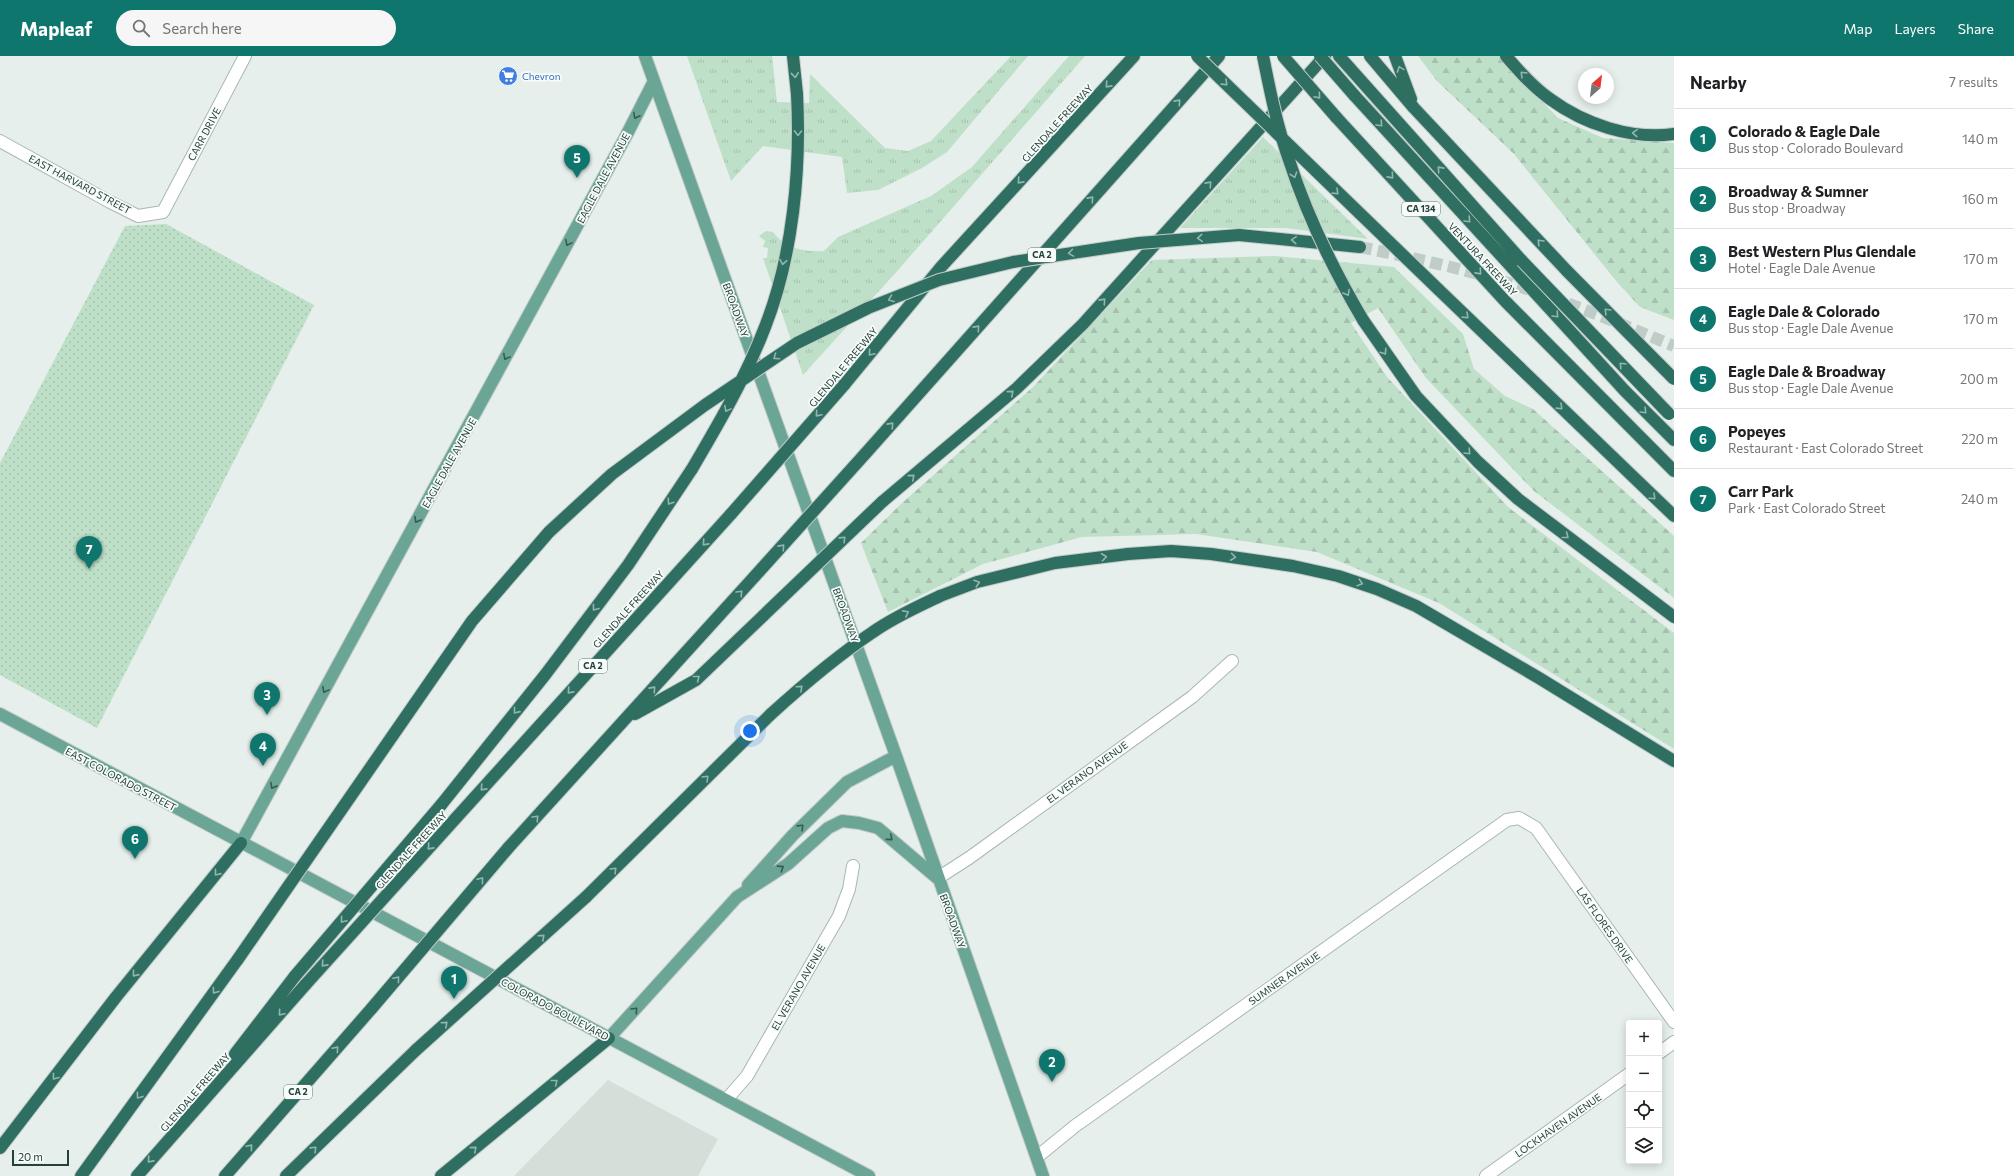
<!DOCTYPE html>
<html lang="en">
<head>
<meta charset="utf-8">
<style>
  :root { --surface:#fff; --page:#f6f6f6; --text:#202124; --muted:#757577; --line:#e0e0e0; --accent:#0f766e }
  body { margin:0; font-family:Commissioner,sans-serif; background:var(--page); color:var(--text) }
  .controls { position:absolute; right:12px; bottom:12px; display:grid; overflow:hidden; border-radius:4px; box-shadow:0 2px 10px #0003 }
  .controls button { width:36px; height:36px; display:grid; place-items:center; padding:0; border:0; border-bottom:1px solid var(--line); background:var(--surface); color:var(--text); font:20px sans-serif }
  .compass { position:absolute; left:1578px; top:12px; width:36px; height:36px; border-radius:50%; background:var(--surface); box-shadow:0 2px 10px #0003; rotate:28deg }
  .scale { position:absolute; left:12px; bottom:10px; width:57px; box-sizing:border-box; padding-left:4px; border:2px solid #24423a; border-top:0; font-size:11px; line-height:14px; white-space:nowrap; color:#24423a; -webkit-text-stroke:3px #f7fbf9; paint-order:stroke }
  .you { position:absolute; left:750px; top:675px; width:14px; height:14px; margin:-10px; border:3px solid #fff; border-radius:50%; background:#1a73e8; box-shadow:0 0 0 6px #1a73e833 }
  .badge { display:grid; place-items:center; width:26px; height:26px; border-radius:50%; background:var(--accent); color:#fff; font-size:13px; font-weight:700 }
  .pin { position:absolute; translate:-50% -33px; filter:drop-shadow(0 1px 2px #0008) }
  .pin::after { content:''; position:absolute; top:21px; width:14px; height:12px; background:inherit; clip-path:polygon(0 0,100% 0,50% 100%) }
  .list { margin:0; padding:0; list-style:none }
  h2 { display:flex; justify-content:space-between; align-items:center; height:52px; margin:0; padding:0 16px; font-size:17px }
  h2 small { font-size:13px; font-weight:400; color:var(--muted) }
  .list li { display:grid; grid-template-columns:26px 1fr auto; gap:12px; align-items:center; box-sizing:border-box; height:60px; padding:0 16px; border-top:1px solid var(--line) }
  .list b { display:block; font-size:15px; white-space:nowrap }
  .list p { margin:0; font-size:13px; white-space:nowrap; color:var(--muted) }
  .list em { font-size:13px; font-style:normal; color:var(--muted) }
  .icon { flex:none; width:22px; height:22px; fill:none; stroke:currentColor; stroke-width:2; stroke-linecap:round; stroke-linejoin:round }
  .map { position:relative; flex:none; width:1674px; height:1120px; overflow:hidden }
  header { display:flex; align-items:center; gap:24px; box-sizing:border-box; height:56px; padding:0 20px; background:var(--accent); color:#fff }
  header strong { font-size:19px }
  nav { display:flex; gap:22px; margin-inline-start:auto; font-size:14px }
  .search { width:280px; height:36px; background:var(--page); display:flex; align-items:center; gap:10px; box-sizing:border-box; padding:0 14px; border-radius:22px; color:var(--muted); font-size:15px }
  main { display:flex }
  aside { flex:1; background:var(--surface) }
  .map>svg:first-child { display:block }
  .built { fill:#d4dfda }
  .grass { fill:url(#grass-tufts) }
  .forest { fill:url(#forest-firs) }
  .park { fill:url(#park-dots) }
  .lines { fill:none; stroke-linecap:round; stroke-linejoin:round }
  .highway-tunnel { stroke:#bfccc8; stroke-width:12; stroke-dasharray:12 6; stroke-linecap:butt }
  .minor-casing { stroke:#a8b8b2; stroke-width:14 }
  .major-casing { stroke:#c2cac8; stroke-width:14 }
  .highway-casing { stroke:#c2cac8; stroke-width:14 }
  .minor { stroke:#fff; stroke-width:12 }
  .major { stroke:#6aa596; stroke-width:12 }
  .highway { stroke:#2f6f62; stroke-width:12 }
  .highway-bridge-casing { stroke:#c2cac8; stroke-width:14; stroke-linecap:butt }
  .highway-bridge { stroke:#2f6f62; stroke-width:12 }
  .oneway { stroke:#93b5ae }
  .oneway2 { stroke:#365b51 }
  .labels { text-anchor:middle; stroke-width:3.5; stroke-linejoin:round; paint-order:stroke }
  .shield { fill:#f7fbf9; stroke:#637a73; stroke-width:1 }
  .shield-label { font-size:9px; font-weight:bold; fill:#24423a }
  .shop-label { font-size:10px; fill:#366cbe; stroke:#f7fbf9; text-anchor:start }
  .street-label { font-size:10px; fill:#24423a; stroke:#f7fbf9 }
</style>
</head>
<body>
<header>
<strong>Mapleaf</strong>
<div class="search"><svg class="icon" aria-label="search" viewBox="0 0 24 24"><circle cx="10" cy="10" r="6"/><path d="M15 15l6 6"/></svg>Search here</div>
<nav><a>Map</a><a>Layers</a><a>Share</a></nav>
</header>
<main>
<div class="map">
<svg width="1674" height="1120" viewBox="0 0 1674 1120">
  <defs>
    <pattern id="grass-tufts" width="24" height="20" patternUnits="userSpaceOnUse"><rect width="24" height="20" fill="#bfe0c8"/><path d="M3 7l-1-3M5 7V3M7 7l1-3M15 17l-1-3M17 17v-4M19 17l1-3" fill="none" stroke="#a4c1ad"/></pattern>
    <pattern id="forest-firs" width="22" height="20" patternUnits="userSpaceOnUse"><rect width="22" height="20" fill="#bfe0c8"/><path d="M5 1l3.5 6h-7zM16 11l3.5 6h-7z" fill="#a4c1ad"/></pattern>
    <pattern id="park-dots" width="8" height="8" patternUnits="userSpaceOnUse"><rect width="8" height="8" fill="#bfe0c8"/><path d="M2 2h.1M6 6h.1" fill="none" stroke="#a4c1ad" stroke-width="1.8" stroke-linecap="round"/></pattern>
  </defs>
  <rect width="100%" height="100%" fill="#e6efeb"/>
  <path class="built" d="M608 1024 718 1083 698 1120H514Z"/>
  <path class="grass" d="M687 0H772L777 46 809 47 810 18 885 92 908 95 931 85 1011 0H1028L947 96 922 112 878 134 847 137 842 101 763 90 731 125Z
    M1069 0H1085L899 213 803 319 763 202H767L768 192 763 191 765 185 759 180 766 175 773 176C786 193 804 196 824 195L838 181 931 140 972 111Z
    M1263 81 1368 183 1286 172H1180Z"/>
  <path class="forest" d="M1418 0H1499L1558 62 1603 82 1674 87V264L1640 251 1617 226 1514 98 1437 25Z
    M1275 200 1394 211 1463 278 1474 313 1505 340 1533 353 1674 480V542L1534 435 1426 322 1378 252 1351 267 1387 321 1508 451 1674 577V693L1439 547 1317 496 1196 478 1082 481 983 508 888 556 861 487 902 447 1033 331 1152 204Z"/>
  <path class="park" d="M166 168 314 249 97 672 0 619V407L125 170Z"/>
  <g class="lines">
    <path class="highway-tunnel" d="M1360 191C1419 203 1479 216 1536 236 1583 252 1628 271 1674 290"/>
    <g class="minor-casing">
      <path id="minor" d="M0 85 110 146 138 160 163 156 245 0
        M938 822 969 802 1192 641 1232 605
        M1659 997 1674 986
        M726 1044 747 1020 839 860 849 833 853 810
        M1037 1101 1075 1070 1507 764 1519 762 1536 772 1674 966
        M1486 1120 1629 1018"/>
    </g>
    <g class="major-casing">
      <path id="major" d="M645 0 896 700 1043 1120
        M0 658 869 1120
        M241 787 626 80 654 25
        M748 829 792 780 847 726 896 700
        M609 982 737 841 788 808 828 772 842 765 859 767 878 772 937 822"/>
    </g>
    <g class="highway-casing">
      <path id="highway" d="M793 0 797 38
        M1339 0 1522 205
        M1370 0 1414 52 1567 215
        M1395 0 1411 43
        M1506 0C1519 15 1533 31 1550 43 1584 68 1631 84 1674 78
        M1354 39 1625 335 1674 384
        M1336 61 1505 245 1674 415
        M1239 179 1360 191
        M1438 233 1674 460
        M1363 264 1416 340 1478 406 1518 443 1674 561
        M844 329 941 211 1134 0
        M865 398 1219 0
        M882 446 1017 332 1083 268 1325 0
        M940 540 977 526 1055 507 1128 498 1171 495 1211 498 1293 510 1338 520 1377 533 1416 550 1539 622 1674 705
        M635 658 696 624 764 559
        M441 749 545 619 628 509 692 413
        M456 762 731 458
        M509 791 755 520
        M586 841 771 658
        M235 998 295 920
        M0 1092 116 941 241 787
        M81 1120 238 903
        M137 1120 306 928
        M225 1120 372 952
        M286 1120 416 994
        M441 1120 609 982"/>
    </g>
    <use href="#minor" class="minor"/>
    <use href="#major" class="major"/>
    <use href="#highway" class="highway"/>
    <g class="highway-bridge-casing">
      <path id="highway-bridge" d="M1197 0 1438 233
        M1263 0C1270 35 1277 70 1289 104 1307 160 1333 213 1363 264
        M1283 0 1336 61
        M1320 0 1354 39
        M1522 205 1669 358
        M1567 215 1674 323
        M692 413C719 367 746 321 765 271 793 200 801 113 797 38
        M731 458 844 329
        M755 520 865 398
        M764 559 882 446
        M771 658C803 629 837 600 873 576 894 561 917 551 940 540
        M238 903 472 565 549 476 612 418 705 349 797 287 868 252 939 224 1013 206 1139 187 1239 179
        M295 920 441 749
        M306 928 456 762
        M372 952 509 791
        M416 994 586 841"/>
    </g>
    <use href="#highway-bridge" class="highway-bridge"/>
  </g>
  <defs><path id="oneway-chevron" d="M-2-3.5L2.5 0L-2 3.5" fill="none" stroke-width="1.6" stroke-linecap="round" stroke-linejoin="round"/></defs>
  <g class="oneway">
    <use href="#oneway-chevron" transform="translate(1400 13) rotate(-110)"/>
    <use href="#oneway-chevron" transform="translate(1523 18) rotate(-135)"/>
    <use href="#oneway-chevron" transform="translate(795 19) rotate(84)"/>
    <use href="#oneway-chevron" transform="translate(1225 27) rotate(44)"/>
    <use href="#oneway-chevron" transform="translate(1108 29) rotate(132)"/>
    <use href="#oneway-chevron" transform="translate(1318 40) rotate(49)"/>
    <use href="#oneway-chevron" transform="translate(1178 46) rotate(-48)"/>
    <use href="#oneway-chevron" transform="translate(1380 68) rotate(47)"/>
    <use href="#oneway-chevron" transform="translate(798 77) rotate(91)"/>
    <use href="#oneway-chevron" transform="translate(1635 77) rotate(-177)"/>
    <use href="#oneway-chevron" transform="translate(1440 113) rotate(-132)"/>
    <use href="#oneway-chevron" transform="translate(1294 119) rotate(71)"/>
    <use href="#oneway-chevron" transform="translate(1391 120) rotate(48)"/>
    <use href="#oneway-chevron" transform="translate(1020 125) rotate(132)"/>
    <use href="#oneway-chevron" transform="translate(1209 128) rotate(-48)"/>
    <use href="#oneway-chevron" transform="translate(1336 136) rotate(44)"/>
    <use href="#oneway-chevron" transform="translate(1091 143) rotate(-48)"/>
    <use href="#oneway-chevron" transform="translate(1468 164) rotate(47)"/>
    <use href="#oneway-chevron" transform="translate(1200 182) rotate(176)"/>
    <use href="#oneway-chevron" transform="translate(1294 184) rotate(-176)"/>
    <use href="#oneway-chevron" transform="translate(1540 186) rotate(-133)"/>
    <use href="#oneway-chevron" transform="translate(1071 197) rotate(171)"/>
    <use href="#oneway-chevron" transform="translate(783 206) rotate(101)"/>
    <use href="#oneway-chevron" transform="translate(1479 216) rotate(48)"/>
    <use href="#oneway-chevron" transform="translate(1347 237) rotate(61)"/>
    <use href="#oneway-chevron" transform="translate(891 243) rotate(159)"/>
    <use href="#oneway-chevron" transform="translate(1103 245) rotate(-48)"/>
    <use href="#oneway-chevron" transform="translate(1607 255) rotate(-135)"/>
    <use href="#oneway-chevron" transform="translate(1556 259) rotate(47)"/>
    <use href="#oneway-chevron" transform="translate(1466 260) rotate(44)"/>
    <use href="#oneway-chevron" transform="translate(977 272) rotate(-48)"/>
    <use href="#oneway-chevron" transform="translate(1384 296) rotate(56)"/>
    <use href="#oneway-chevron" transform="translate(871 297) rotate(130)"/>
    <use href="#oneway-chevron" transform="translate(776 301) rotate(146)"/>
    <use href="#oneway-chevron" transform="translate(1622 309) rotate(-134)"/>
    <use href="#oneway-chevron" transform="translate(1011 337) rotate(-40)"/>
    <use href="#oneway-chevron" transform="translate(1560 351) rotate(44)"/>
    <use href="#oneway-chevron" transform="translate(727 353) rotate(118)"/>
    <use href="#oneway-chevron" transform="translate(1644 355) rotate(45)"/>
    <use href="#oneway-chevron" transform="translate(818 358) rotate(131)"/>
    <use href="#oneway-chevron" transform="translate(891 369) rotate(-48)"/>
    <use href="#oneway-chevron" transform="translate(1468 396) rotate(46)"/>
    <use href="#oneway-chevron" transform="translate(912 421) rotate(-40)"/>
    <use href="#oneway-chevron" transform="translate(1653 441) rotate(44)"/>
    <use href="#oneway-chevron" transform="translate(670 446) rotate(124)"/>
    <use href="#oneway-chevron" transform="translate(1566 480) rotate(38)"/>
    <use href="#oneway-chevron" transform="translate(843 483) rotate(-44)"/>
    <use href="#oneway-chevron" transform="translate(705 487) rotate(132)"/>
    <use href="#oneway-chevron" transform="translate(782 491) rotate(-48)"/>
    <use href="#oneway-chevron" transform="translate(1104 501) rotate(-7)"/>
    <use href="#oneway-chevron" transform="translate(1233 501) rotate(8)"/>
    <use href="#oneway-chevron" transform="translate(977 527) rotate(-18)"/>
    <use href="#oneway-chevron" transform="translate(1360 527) rotate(18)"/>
    <use href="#oneway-chevron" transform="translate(740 537) rotate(-47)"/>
    <use href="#oneway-chevron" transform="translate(595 552) rotate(127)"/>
    <use href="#oneway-chevron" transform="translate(906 557) rotate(-28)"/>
    <use href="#oneway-chevron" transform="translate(697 622) rotate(-38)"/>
    <use href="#oneway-chevron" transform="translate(800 632) rotate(-42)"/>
    <use href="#oneway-chevron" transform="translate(653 633) rotate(-48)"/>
    <use href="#oneway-chevron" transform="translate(570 635) rotate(132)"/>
    <use href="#oneway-chevron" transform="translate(516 655) rotate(129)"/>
    <use href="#oneway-chevron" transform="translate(706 722) rotate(-45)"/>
    <use href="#oneway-chevron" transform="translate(483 732) rotate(132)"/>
    <use href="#oneway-chevron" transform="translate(536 762) rotate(-47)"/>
    <use href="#oneway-chevron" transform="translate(430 791) rotate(132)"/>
    <use href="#oneway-chevron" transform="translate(614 814) rotate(-45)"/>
    <use href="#oneway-chevron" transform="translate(217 817) rotate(129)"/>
    <use href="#oneway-chevron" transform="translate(481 824) rotate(-50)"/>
    <use href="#oneway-chevron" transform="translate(343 864) rotate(130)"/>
    <use href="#oneway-chevron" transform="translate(542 881) rotate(-42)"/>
    <use href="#oneway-chevron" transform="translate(324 908) rotate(132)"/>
    <use href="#oneway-chevron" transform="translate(135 918) rotate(129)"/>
    <use href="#oneway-chevron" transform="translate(397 923) rotate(-50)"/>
    <use href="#oneway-chevron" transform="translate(215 935) rotate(126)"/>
    <use href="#oneway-chevron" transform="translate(281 957) rotate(131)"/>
    <use href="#oneway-chevron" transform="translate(445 968) rotate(-42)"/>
    <use href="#oneway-chevron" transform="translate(336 993) rotate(-49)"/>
    <use href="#oneway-chevron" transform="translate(55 1021) rotate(128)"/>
    <use href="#oneway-chevron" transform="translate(555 1026) rotate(-39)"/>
    <use href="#oneway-chevron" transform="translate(139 1040) rotate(126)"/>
    <use href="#oneway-chevron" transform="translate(250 1091) rotate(-49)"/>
    <use href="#oneway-chevron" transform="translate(314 1093) rotate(-44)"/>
    <use href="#oneway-chevron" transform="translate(474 1093) rotate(-40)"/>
    <use href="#oneway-chevron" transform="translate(150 1104) rotate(132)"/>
  </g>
  <g class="oneway2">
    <use href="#oneway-chevron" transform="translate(636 60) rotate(117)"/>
    <use href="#oneway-chevron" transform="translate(568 187) rotate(118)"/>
    <use href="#oneway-chevron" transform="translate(506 301) rotate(118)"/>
    <use href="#oneway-chevron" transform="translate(417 464) rotate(119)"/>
    <use href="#oneway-chevron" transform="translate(325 634) rotate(118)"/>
    <use href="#oneway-chevron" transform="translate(273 730) rotate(119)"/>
    <use href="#oneway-chevron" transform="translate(801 771) rotate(-44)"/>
    <use href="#oneway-chevron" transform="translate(890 782) rotate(40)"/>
    <use href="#oneway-chevron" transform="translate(781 812) rotate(-33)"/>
    <use href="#oneway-chevron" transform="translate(635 954) rotate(-47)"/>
  </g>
  <defs>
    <g id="supermarket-disc" transform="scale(1)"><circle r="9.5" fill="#3f7fe0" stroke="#f7fbf9"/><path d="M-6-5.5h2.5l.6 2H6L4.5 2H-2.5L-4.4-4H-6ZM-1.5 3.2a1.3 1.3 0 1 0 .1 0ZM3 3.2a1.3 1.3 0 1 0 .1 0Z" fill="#fff"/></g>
  </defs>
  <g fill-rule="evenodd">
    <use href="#supermarket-disc" x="508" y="20"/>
  </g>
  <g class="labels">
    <g class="shield">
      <rect x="1402" y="146" width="38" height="14" rx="3"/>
      <rect x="1028" y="192" width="28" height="14" rx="3"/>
      <rect x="579" y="603" width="28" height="14" rx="3"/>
      <rect x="284" y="1029" width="28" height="14" rx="3"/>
    </g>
    <g class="shield-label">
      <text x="1421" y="156">CA 134</text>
      <text x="1042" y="202">CA 2</text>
      <text x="593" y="613">CA 2</text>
      <text x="298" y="1039">CA 2</text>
    </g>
    <g class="shop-label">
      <text x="522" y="24">Chevron</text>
    </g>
    <g class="street-label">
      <text transform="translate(1057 67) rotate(-48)" y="4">GLENDALE FREEWAY</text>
      <text transform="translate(204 78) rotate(-62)" y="4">CARR DRIVE</text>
      <text transform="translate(603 122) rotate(-62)" y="4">EAGLE DALE AVENUE</text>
      <text transform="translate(80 128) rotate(28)" y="4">EAST HARVARD STREET</text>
      <text transform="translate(1483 203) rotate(47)" y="4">VENTURA FREEWAY</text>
      <text transform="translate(736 254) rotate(70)" y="4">BROADWAY</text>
      <text transform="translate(843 311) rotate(-50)" y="4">GLENDALE FREEWAY</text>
      <text transform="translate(449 407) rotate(-61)" y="4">EAGLE DALE AVENUE</text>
      <text transform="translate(628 553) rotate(-48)" y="4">GLENDALE FREEWAY</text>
      <text transform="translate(846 559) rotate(70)" y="4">BROADWAY</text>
      <text transform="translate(1087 716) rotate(-36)" y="4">EL VERANO AVENUE</text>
      <text transform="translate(121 723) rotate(28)" y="4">EAST COLORADO STREET</text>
      <text transform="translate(411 794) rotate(-48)" y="4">GLENDALE FREEWAY</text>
      <text transform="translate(953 865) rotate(70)" y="4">BROADWAY</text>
      <text transform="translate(1605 869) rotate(55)" y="4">LAS FLORES DRIVE</text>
      <text transform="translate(1284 922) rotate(-35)" y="4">SUMNER AVENUE</text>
      <text transform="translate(798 931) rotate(-60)" y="4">EL VERANO AVENUE</text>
      <text transform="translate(555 953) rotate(28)" y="4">COLORADO BOULEVARD</text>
      <text transform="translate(195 1036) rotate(-49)" y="4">GLENDALE FREEWAY</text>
      <text transform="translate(1558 1069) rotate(-35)" y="4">LOCKHAVEN AVENUE</text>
    </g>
  </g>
</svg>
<div class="controls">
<button>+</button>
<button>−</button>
<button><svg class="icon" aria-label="locate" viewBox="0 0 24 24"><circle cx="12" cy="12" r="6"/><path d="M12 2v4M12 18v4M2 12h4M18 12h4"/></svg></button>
<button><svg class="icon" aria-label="layers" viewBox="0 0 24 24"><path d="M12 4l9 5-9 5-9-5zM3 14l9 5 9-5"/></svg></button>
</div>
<svg class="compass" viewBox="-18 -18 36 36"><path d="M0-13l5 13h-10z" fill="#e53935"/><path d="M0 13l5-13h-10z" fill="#757577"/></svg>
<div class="scale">20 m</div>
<div class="you"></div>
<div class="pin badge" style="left:454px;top:943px">1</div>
<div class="pin badge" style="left:1052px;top:1026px">2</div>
<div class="pin badge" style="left:267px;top:659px">3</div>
<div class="pin badge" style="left:263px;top:710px">4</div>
<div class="pin badge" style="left:577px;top:122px">5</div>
<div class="pin badge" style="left:135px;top:803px">6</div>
<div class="pin badge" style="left:89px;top:513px">7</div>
</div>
<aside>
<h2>Nearby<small>7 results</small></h2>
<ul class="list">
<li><span class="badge">1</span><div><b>Colorado &amp; Eagle Dale</b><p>Bus stop · Colorado Boulevard</p></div><em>140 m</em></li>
<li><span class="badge">2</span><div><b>Broadway &amp; Sumner</b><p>Bus stop · Broadway</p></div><em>160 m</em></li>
<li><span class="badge">3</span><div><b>Best Western Plus Glendale</b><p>Hotel · Eagle Dale Avenue</p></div><em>170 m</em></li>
<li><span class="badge">4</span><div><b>Eagle Dale &amp; Colorado</b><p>Bus stop · Eagle Dale Avenue</p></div><em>170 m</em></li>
<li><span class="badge">5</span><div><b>Eagle Dale &amp; Broadway</b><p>Bus stop · Eagle Dale Avenue</p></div><em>200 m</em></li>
<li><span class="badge">6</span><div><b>Popeyes</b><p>Restaurant · East Colorado Street</p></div><em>220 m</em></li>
<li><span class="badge">7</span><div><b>Carr Park</b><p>Park · East Colorado Street</p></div><em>240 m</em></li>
</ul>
</aside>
</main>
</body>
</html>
